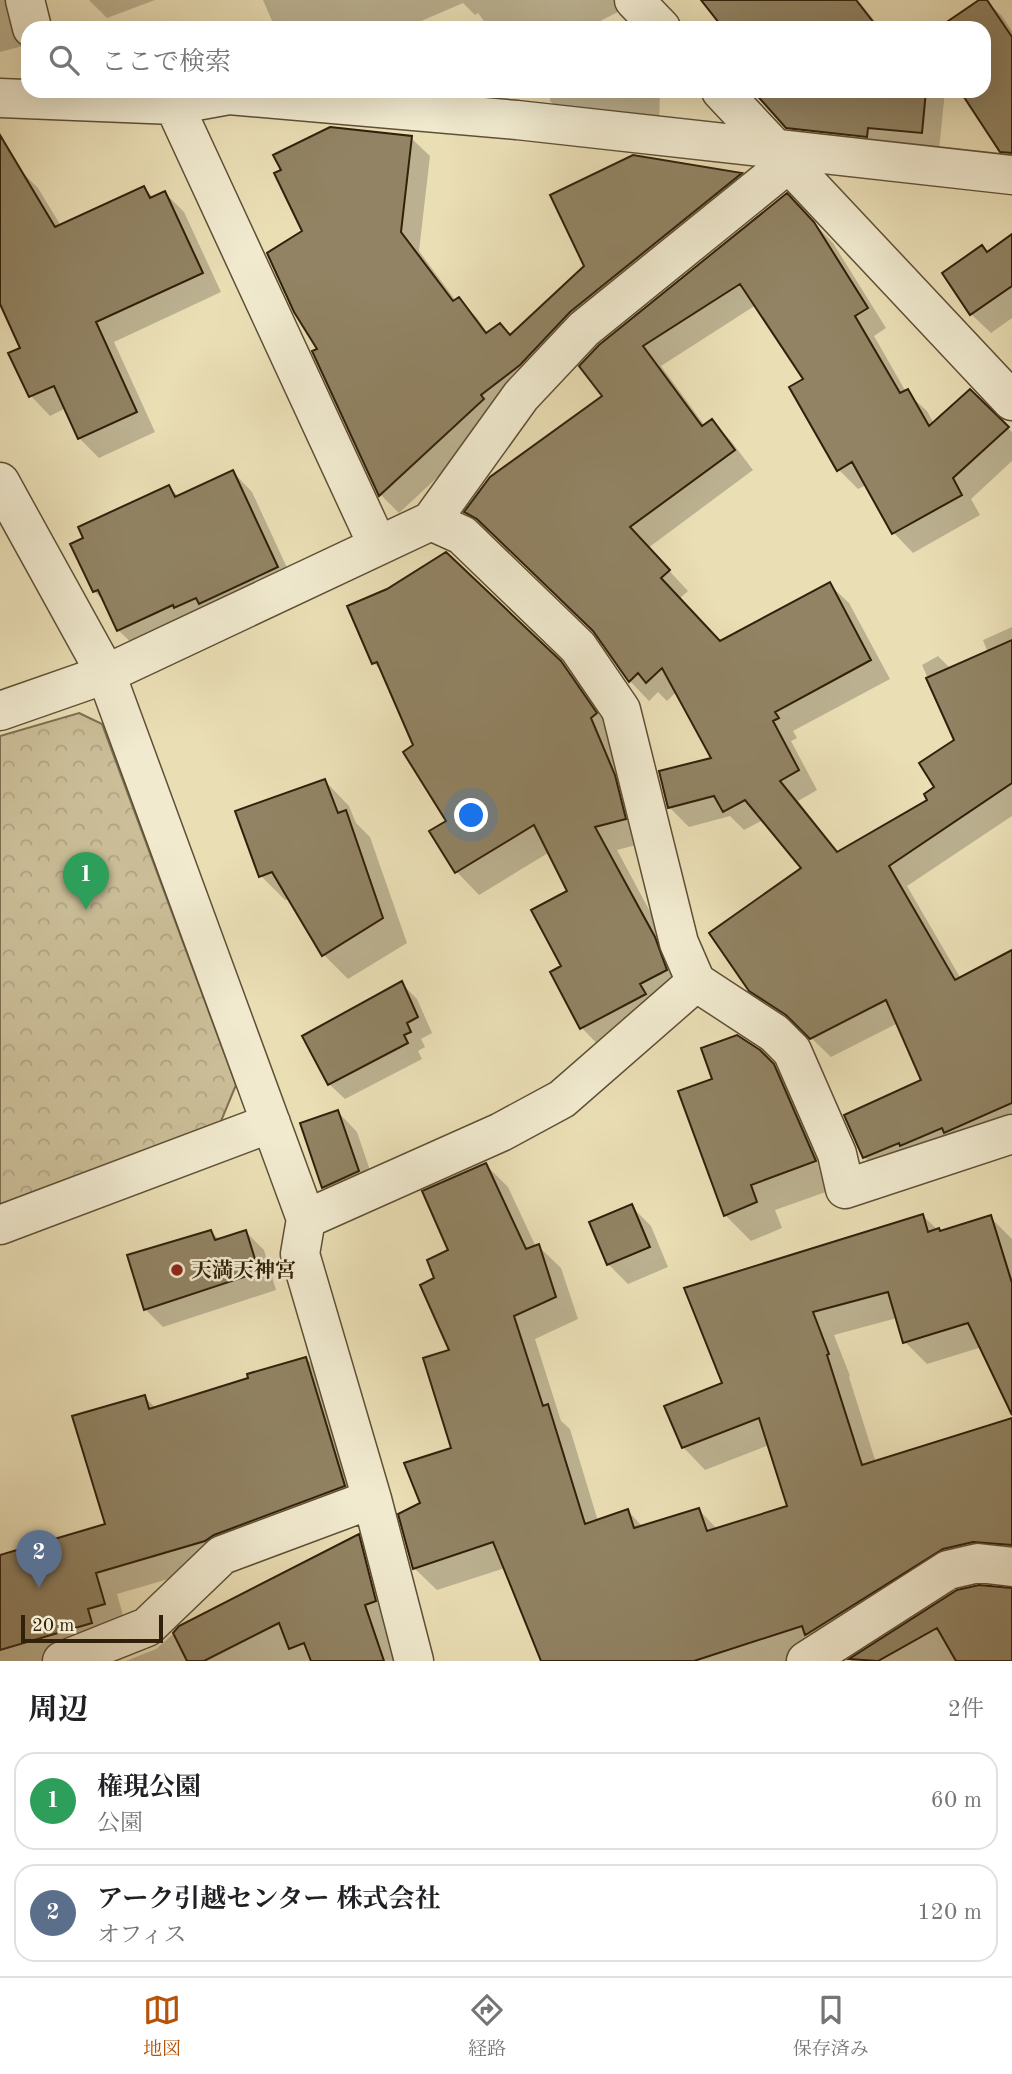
<!DOCTYPE html>
<html lang="ja">
<head>
<meta charset="utf-8">
<style>
  :root { --surface:#fff; --page:#f2f2f2; --text:#202124; --muted:#757577; --line:#e0e0e0; --accent:#b45309 }
  body { margin:0; font-family:"Old Standard TT","Noto Serif JP",serif; background:var(--page); color:var(--text) }
  .scale { position:absolute; left:21px; bottom:18px; width:142px; box-sizing:border-box; padding-left:7px; border:4px solid #31200a; border-top:0; font-size:19px; line-height:24px; white-space:nowrap; color:#31200a; -webkit-text-stroke:5px #f1eacf; paint-order:stroke }
  .you { position:absolute; left:472px; top:816px; width:24px; height:24px; margin:-18px; border:5px solid #fff; border-radius:50%; background:#1a73e8; box-shadow:0 0 0 10px #1a73e833 }
  .badge { display:grid; place-items:center; width:46px; height:46px; border-radius:50%; background:var(--accent); color:#fff; font-size:23px; font-weight:700 }
  .pin { position:absolute; translate:-50% -58px; filter:drop-shadow(0 2px 4px #0008) }
  .pin::after { content:''; position:absolute; top:37px; width:24px; height:21px; background:inherit; clip-path:polygon(0 0,100% 0,50% 100%) }
  .list { margin:0; padding:0; list-style:none }
  h2 { display:flex; justify-content:space-between; align-items:center; height:91px; margin:0; padding:0 28px; font-size:30px }
  h2 small { font-size:23px; font-weight:400; color:var(--muted) }
  .list li { display:grid; grid-template-columns:46px 1fr auto; gap:21px; align-items:center; box-sizing:border-box; height:98px; margin:0 14px 14px; padding:0 14px; border:2px solid var(--line); border-radius:21px }
  .list b { display:block; font-size:26px; white-space:nowrap }
  .list p { margin:0; font-size:23px; white-space:nowrap; color:var(--muted) }
  .list em { font-size:23px; font-style:normal; color:var(--muted) }
  .icon { flex:none; width:38px; height:38px; fill:none; stroke:currentColor; stroke-width:2; stroke-linecap:round; stroke-linejoin:round }
  .map { position:relative; flex:none; width:1012px; height:1661px; overflow:hidden }
  .search { position:absolute; background:var(--surface); box-shadow:0 7px 28px #0002; left:21px; right:21px; top:21px; height:77px; display:flex; align-items:center; gap:18px; box-sizing:border-box; padding:0 24px; border-radius:21px; color:var(--muted); font-size:26px }
  .sheet { height:315px; background:var(--surface) }
  nav { display:flex; justify-content:space-around; align-items:center; box-sizing:border-box; height:98px; border-top:2px solid var(--line); background:var(--surface); font-size:19px; color:var(--muted) }
  nav a { display:grid; justify-items:center; gap:4px }
  nav .on { color:var(--accent) }
  .map>svg:first-child { display:block }
  .park { fill:url(#park-crowns); stroke:#7e6f51; stroke-width:2 }
  .shadow { fill:#0003 }
  .building { fill:#918363; stroke:#31200a; stroke-width:2 }
  .lines { fill:none; stroke-linecap:round; stroke-linejoin:round }
  .minor-casing { stroke:#5f5035; stroke-width:41 }
  .minor { stroke:#f1eacf; stroke-width:38 }
  .poi-dot { fill:#8f2418; stroke:#f1eacf; stroke-width:2.5 }
  .labels { text-anchor:middle; stroke-width:5; stroke-linejoin:round; paint-order:stroke }
  .poi-label { font-size:21px; font-weight:bold; fill:#31200a; stroke:#f1eacf; text-anchor:start }
</style>
</head>
<body>
<div class="map">
<svg width="1012" height="1661" viewBox="0 0 1012 1661">
  <defs>
    <pattern id="park-crowns" width="20" height="18" patternUnits="userSpaceOnUse" patternTransform="scale(1.75)"><rect width="20" height="18" fill="#cbbe98"/><path d="M2 6a3 3 0 1 1 6 0M12 15a3 3 0 1 1 6 0" fill="none" stroke="#afa382"/></pattern>
  </defs>
  <rect width="100%" height="100%" fill="#eadeb5"/>
  <filter id="stains"><feTurbulence type="fractalNoise" baseFrequency=".00286" numOctaves="4"/><feColorMatrix values="0 0 0 0 .2 0 0 0 0 .09 0 0 0 0 .02 0 0 0 .5 -.17"/></filter>
  <radialGradient id="worn" r=".72"><stop offset=".6" stop-color="#630" stop-opacity="0"/><stop offset="1" stop-color="#630" stop-opacity=".3"/></radialGradient>
  <path class="park" d="M79 713 102 724 236 1085 219 1126 0 1208V736Z"/>
  <path class="shadow" d="M0 0H15L27 45 0 52Z
    M89 0H155L107 18Z
    M263 0H641L587 28H564L562 26 560 28H489L478 13 475 15 463 3 405 28H275Z
    M703 0H858L880 28H725Z
    M982 0H985L1002 16 1012 31V149L962 91H984V28H941Z
    M551 91H660L659 130 570 120 550 101Z
    M756 91H945L939 150 805 145Z
    M411 138 430 156 419 251 456 301 458 300 477 318 488 334 500 325 511 336 586 266 634 157 742 174 759 192 501 418 399 513 381 495 314 352 319 349 304 231Z
    M19 169 38 188 61 226 144 188 154 198 165 193 184 212 221 292 114 342 155 432 99 458 79 438 66 408 50 416 31 396 10 354 22 349 0 300V180Z
    M806 215 833 243 886 328 874 336 906 392 927 411 934 424 970 391 1012 432V461L971 499 980 515 913 553 894 533 866 485 858 489 839 470 805 380 756 305 661 366 705 426 712 421 731 441 753 470 648 548 688 591 679 599 720 643 829 584 849 603 890 679 793 731 797 738 791 741 817 790 798 801 839 853 930 801 937 787 956 741 922 665 938 656 951 669 988 653 983 640 1012 627V816L907 886 961 979 1012 952V1131L884 1176 864 1157 924 1081 898 1023 831 1057 807 1034 771 1010 751 990 803 868 763 820 744 830 730 816 689 827 669 807 714 759 677 691 667 701 658 692 649 701 630 681 596 632 499 538 486 531 467 512 604 396 582 366Z
    M1012 236V318L991 333 971 314 988 253Z
    M233 472 252 492 296 587 138 649 118 630 106 603 94 591 86 539 169 487 179 497Z
    M349 606 560 662 584 686 618 737 647 842 617 850 677 962 689 993 604 1051 582 1028 553 973 563 967 569 891 548 853 479 895 457 872 432 831 448 821 384 674 374 663Z
    M325 781 349 806 356 823 370 837 407 943 348 979 323 954 290 899 285 900 261 876Z
    M401 983 417 999 432 1033 421 1039 425 1047 418 1051 422 1059 345 1099 329 1084Z
    M759 1051 799 1091 840 1187 775 1210 782 1228 751 1241 725 1215 715 1080Z
    M338 1112 357 1132 377 1191 343 1206 324 1187Z
    M486 1165 508 1187 536 1247 538 1246 561 1268 578 1319 535 1339 561 1421 570 1429 598 1521 628 1511 643 1527 699 1510 718 1530 789 1507 769 1445 705 1470 683 1447 724 1384 923 1216 941 1233 990 1217 1012 1239V1410L982 1347 927 1364 905 1342 897 1318 834 1335 850 1376 849 1377 876 1463 1012 1420V1564L1004 1563 860 1637 785 1661H543L505 1568 437 1590 414 1568 422 1504 454 1449 451 1351 437 1279 451 1251Z
    M631 1206 651 1226 668 1267 628 1284 608 1264Z
    M211 1232 220 1240 246 1232 264 1250 276 1290 163 1327 145 1309Z
    M306 1358 327 1380 366 1507 227 1562 117 1594 130 1640 78 1661H0V1556L107 1525 144 1397 156 1408 251 1379Z
    M358 1536 380 1558 391 1640 389 1641 396 1661H126L156 1649 180 1628Z
    M1012 1590V1661H850L957 1592Z"/>
  <path class="building" d="M701 0H856L878 28H723Z
    M979 0H987L1012 37V153L1000 152 960 91H984V28H938Z
    M753 91H926L922 133 868 128 867 137 786 128Z
    M330 127 412 136 401 232 453 301 459 297 486 333 500 323 510 335 584 266 550 195 633 155 742 173 570 312 520 365 481 395 484 399 379 496 312 351 317 349 294 312 267 253 302 231 274 173 281 170 273 155Z
    M0 135 55 227 144 186 150 198 165 191 203 273 96 322 137 412 78 439 54 386 29 397 8 353 20 348 0 304Z
    M787 193 814 222 868 308 855 316 900 393 908 389 929 426 970 389 1009 427 953 478 962 495 892 534 852 462 837 471 789 387 803 379 740 284 643 346 702 426 712 419 735 450 630 527 670 570 661 578 720 641 830 582 871 660 775 712 779 718 773 721 799 770 780 781 837 852 927 800 924 794 934 787 919 763 954 740 926 678 1012 640V783L889 866 955 980 1012 950V1103L944 1133 942 1128 900 1146 899 1143 863 1158 844 1115 921 1080 886 1000 810 1039 786 1015 749 991 709 933 801 868 745 800 723 812 714 796 668 808 659 771 711 758 662 668 646 683 638 673 629 682 593 631 477 519 464 512 490 477 602 396 579 366 599 345Z
    M1012 234V286L970 315 942 273 982 245 987 252Z
    M233 470 278 567 199 604 196 598 174 608 173 605 117 631 98 590 93 592 70 544 83 538 78 527 169 485 175 497Z
    M446 552 561 661 597 713 591 718 615 775 626 819 595 827 655 937 667 970 640 984 646 994 580 1029 550 972 561 966 531 910 567 891 534 825 455 873 429 831 446 821 403 752 413 745 377 662 372 664 347 606 387 589Z
    M325 779 338 813 346 810 383 918 322 956 272 872 259 877 235 811Z
    M402 981 418 1017 407 1023 411 1032 404 1035 408 1043 328 1085 302 1036Z
    M737 1035 760 1050 774 1064 816 1161 751 1185 757 1202 724 1216 678 1091 712 1079 701 1048Z
    M338 1110 359 1171 322 1188 300 1123Z
    M486 1163 526 1249 539 1244 556 1297 514 1316 543 1406 548 1404 585 1524 628 1509 634 1528 699 1508 707 1531 787 1506 759 1418 682 1448 664 1406 722 1383 684 1288 923 1214 928 1232 939 1228 940 1231 991 1215 1012 1283V1415L968 1323 903 1343 888 1292 813 1312 829 1354 827 1355 862 1465 1012 1418V1545L973 1542 943 1549 807 1634 805 1635 802 1626 694 1661H541L493 1542 413 1569 398 1514 420 1503 404 1463 451 1448 423 1358 449 1350 420 1285 434 1278 427 1260 448 1250 422 1191Z
    M632 1204 650 1247 607 1265 589 1222Z
    M211 1230 215 1240 246 1230 259 1272 144 1310 127 1255Z
    M306 1357 345 1486 214 1535 205 1541 96 1573 105 1604 88 1609 92 1623 0 1650V1555L105 1524 72 1416 145 1395 149 1409 248 1378 247 1374Z
    M359 1534 376 1601 365 1605 384 1661H311L304 1643 289 1649 279 1623 204 1661H187L173 1633 179 1626Z
    M979 1585 1012 1588V1661H956L937 1628 878 1661 849 1659 957 1590Z"/>
  <g class="lines">
    <g class="minor-casing">
      <path id="minor" d="M25 0 32 28
        M634 0 661 28
        M721 91 1012 401
        M0 98 174 105 229 95 517 120 1012 175
        M174 105 378 546
        M0 482 106 674 306 1219 300 1254 372 1499 414 1661
        M431 521 462 535 578 647 621 710 679 943 696 982 774 1033 792 1051 837 1154 845 1189 1012 1134
        M0 711 106 674 431 521 521 396 584 329 789 163
        M306 1219 501 1132 562 1099 696 982
        M0 1225 271 1123
        M62 1661 147 1627 222 1555 372 1499
        M806 1661 948 1570 978 1563 1012 1567"/>
    </g>
    <use href="#minor" class="minor"/>
  </g>
  <circle class="poi-dot" cx="177" cy="1270" r="7"/>
  <g class="labels">
    <g class="poi-label">
      <text x="191" y="1277">天満天神宮</text>
    </g>
  </g>
  <rect width="100%" height="100%" filter="url(#stains)"/>
  <rect width="100%" height="100%" fill="url(#worn)"/>
</svg>
<div class="scale">20 m</div>
<div class="you"></div>
<div class="pin badge" style="left:86px;top:910px;background:#2e9e5b">1</div>
<div class="pin badge" style="left:39px;top:1588px;background:#5c6f8a">2</div>
<div class="search"><svg class="icon" aria-label="search" viewBox="0 0 24 24"><circle cx="10" cy="10" r="6"/><path d="M15 15l6 6"/></svg>ここで検索</div>
</div>
<section class="sheet">
<h2>周辺<small>2件</small></h2>
<ul class="list">
<li><span class="badge" style="background:#2e9e5b">1</span><div><b>権現公園</b><p>公園</p></div><em>60 m</em></li>
<li><span class="badge" style="background:#5c6f8a">2</span><div><b>アーク引越センター 株式会社</b><p>オフィス</p></div><em>120 m</em></li>
</ul>
</section>
<nav>
<a class="on"><svg class="icon" aria-label="map" viewBox="0 0 24 24"><path d="M3 6l6-2 6 2 6-2v14l-6 2-6-2-6 2zM9 4v14M15 6v14"/></svg>地図</a>
<a><svg class="icon" aria-label="directions" viewBox="0 0 24 24"><path d="M12 3l9 9-9 9-9-9zM9 14v-3h6M13 9l2 2-2 2"/></svg>経路</a>
<a><svg class="icon" aria-label="saved" viewBox="0 0 24 24"><path d="M7 4h10v16l-5-4-5 4z"/></svg>保存済み</a>
</nav>
</body>
</html>
